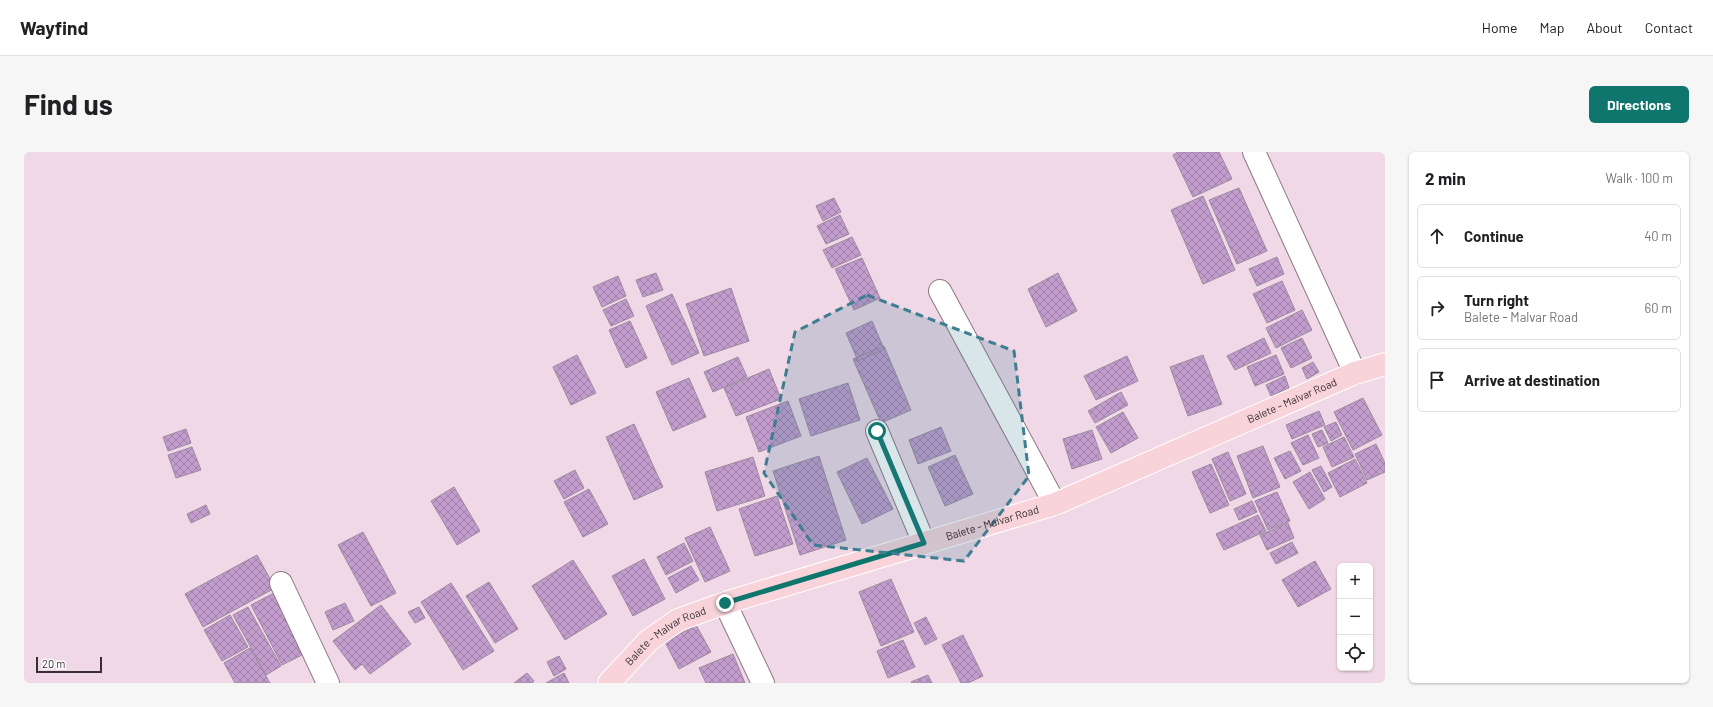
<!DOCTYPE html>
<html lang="en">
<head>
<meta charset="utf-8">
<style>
  :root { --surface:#fff; --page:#f6f6f6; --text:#202124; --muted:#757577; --line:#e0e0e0; --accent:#0f766e }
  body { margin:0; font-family:Barlow,sans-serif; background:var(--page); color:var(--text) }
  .controls { position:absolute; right:12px; bottom:12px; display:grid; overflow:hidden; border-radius:6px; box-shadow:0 1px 3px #0004 }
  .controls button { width:36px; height:36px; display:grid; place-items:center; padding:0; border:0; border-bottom:1px solid var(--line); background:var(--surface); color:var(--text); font:20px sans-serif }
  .scale { position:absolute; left:12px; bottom:10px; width:66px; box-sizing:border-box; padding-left:4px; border:2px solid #382e34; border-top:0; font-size:11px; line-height:14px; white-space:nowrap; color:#382e34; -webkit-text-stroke:3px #fff; paint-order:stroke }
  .stop { position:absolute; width:12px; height:12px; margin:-9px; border:3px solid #0f766e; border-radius:50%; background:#fff }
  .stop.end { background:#0f766e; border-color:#fff; box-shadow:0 1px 4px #0008 }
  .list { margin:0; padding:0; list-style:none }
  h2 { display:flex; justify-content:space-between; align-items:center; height:52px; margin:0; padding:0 16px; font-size:17px }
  h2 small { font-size:13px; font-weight:400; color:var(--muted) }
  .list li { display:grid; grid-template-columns:26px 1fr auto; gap:12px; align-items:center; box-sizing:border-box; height:64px; margin:0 8px 8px; padding:0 8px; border:1px solid var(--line); border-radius:6px }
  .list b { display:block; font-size:15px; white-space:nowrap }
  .list p { margin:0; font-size:13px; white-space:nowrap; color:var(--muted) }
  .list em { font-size:13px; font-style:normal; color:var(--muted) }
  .icon { flex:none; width:22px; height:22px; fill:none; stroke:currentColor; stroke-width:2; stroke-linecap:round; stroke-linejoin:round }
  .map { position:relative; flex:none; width:1361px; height:531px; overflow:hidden; border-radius:6px }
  header { display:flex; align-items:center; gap:24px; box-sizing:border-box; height:56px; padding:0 20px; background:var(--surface); border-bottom:1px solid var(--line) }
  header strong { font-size:19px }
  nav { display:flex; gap:22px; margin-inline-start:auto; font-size:14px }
  .intro { display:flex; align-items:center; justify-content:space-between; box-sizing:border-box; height:96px; padding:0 24px }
  h1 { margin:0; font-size:28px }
  .button { padding:10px 18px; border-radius:6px; background:var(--accent); color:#fff; font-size:14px; font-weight:700 }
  main { display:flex; gap:24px; padding:0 24px }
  aside { flex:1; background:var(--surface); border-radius:6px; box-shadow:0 1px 3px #0004 }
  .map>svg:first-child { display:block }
  .building { fill:url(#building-cross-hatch); stroke:#9a8a9e }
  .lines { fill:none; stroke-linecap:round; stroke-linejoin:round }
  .minor-casing { stroke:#8d7684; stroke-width:24 }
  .major-casing { stroke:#fff; stroke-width:24 }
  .minor { stroke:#fff; stroke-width:22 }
  .major { stroke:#f8d4da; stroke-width:22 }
  .route { stroke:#0f766e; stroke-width:5 }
  .marked { fill:#3e7d92; fill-opacity:0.2; stroke:#3e7d92; stroke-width:3; stroke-dasharray:8 5; stroke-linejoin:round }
  .labels { text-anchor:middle; stroke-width:3; stroke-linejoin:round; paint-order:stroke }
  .street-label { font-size:11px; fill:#382e34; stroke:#fff }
</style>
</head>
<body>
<header>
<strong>Wayfind</strong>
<nav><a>Home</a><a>Map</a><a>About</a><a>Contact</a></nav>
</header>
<div class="intro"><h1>Find us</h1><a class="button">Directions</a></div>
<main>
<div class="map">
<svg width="1361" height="531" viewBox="0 0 1361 531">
  <defs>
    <pattern id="building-cross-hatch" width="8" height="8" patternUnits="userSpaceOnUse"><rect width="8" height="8" fill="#c39cce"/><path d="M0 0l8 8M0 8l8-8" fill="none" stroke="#9f80a8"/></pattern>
  </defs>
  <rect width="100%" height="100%" fill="#f1d8e6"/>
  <path class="building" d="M1154 0H1195L1208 27 1169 45 1149 3Z
    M1215 36 1243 99 1213 112 1185 48Z
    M1179 44 1211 118 1179 132 1147 58Z
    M810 46 817 60 799 69 792 54Z
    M816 63 825 82 802 92 793 74Z
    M828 85 837 103 808 116 799 98Z
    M1253 105 1260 122 1233 134 1225 117Z
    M838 106 856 146 830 158 811 117Z
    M632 121 639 138 619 145 612 128Z
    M1034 121 1053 159 1022 175 1004 137Z
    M594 124 602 144 578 155 569 135Z
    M1258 129 1271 158 1243 171 1229 142Z
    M707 136 725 189 680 204 662 152Z
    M648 142 675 201 648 213 622 154Z
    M602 147 610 164 587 174 579 158Z
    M1278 158 1288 178 1252 196 1242 176Z
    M606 169 623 206 602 216 585 178Z
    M848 169 860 197 834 209 822 181Z
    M1240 186 1247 201 1211 218 1203 204Z
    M1278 186 1288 206 1267 216 1257 196Z
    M860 194 887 258 857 271 829 207Z
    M553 203 572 241 547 253 529 215Z
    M1179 203 1198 252 1164 264 1146 215Z
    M1252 203 1260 222 1231 234 1223 215Z
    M1103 204 1114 229 1072 248 1060 224Z
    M714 205 723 225 689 240 680 220Z
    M1289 210 1295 220 1283 227 1278 216Z
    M745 217 757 247 712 264 700 236Z
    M1261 224 1265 236 1247 244 1242 233Z
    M665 226 682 265 649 279 632 240Z
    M824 231 836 268 787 284 775 247Z
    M1097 240 1104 253 1071 271 1064 259Z
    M1339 246 1358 283 1329 298 1310 260Z
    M764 249 777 284 735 300 722 265Z
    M1295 259 1301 273 1268 287 1262 273Z
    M1099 260 1114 286 1087 301 1072 275Z
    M1312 270 1318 283 1307 289 1300 275Z
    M610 272 639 335 610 348 582 285Z
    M917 275 927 299 894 312 885 288Z
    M162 277 167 291 144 299 139 285Z
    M1068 278 1078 307 1048 317 1039 287Z
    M1298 278 1304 291 1294 295 1288 282Z
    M1284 283 1295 306 1279 313 1267 291Z
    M1320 285 1330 305 1308 315 1299 295Z
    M1352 292 1361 311V320L1343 328 1331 302Z
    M1239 294 1256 335 1229 346 1213 304Z
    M168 295 177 318 152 326 144 303Z
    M1266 299 1277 319 1261 327 1250 306Z
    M1204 300 1222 342 1206 349 1188 307Z
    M931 303 949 342 921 354 904 315Z
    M795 304 822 388 776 403 749 319Z
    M729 305 741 344 693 359 681 320Z
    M843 306 869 357 838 372 813 320Z
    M1331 307 1343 331 1316 345 1304 321Z
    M1187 312 1205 353 1186 361 1168 320Z
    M1297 314 1308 335 1300 340 1288 318Z
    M551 318 560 336 540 347 530 329Z
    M1286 320 1301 347 1285 357 1269 330Z
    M430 335 456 379 433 393 407 349Z
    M565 337 584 372 559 385 540 350Z
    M1253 340 1266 369 1244 378 1231 349Z
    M753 344 769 392 731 404 715 357Z
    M1228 349 1233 360 1215 368 1210 357Z
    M182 353 186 362 167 371 163 362Z
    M1234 363 1242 379 1200 398 1192 382Z
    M1264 371 1270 386 1243 398 1236 383Z
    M686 375 706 419 681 430 661 386Z
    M339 380 372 441 347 454 314 393Z
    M1268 390 1274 401 1252 412 1246 401Z
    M660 391 669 409 642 423 633 405Z
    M233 403 251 436 179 475 161 442Z
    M620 407 641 447 609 464 588 424Z
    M549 408 583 462 541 488 508 434Z
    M1291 409 1307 437 1274 455 1258 428Z
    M667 414 675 428 652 441 644 426Z
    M867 427 890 480 857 494 835 440Z
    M465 430 494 477 471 491 442 444Z
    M427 431 470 499 439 518 397 450Z
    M250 441 282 501 258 513 227 453Z
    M321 451 330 469 309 478 301 460Z
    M357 453 387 492 346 522 338 512 331 518 309 489Z
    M224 455 257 514 242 523 209 463Z
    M395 455 401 466 391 471 384 460Z
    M206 463 224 495 198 509 180 478Z
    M902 465 913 487 901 493 890 471Z
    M672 473 687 500 655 517 641 490Z
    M939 483 959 524 944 531H937L918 493Z
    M879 488 891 515 864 526 853 499Z
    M226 496 246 531H211L200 511Z
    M709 502 721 531H682L675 516Z
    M535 504 542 517 530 524 523 510Z
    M503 521 510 529 508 531H490Z
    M540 521 545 531H522Z
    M904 523 908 531H888L887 530Z"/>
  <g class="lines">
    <g class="minor-casing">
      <path id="minor" d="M1230 0 1331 221
        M916 139 1031 352
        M853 279 900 391
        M257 431 304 531
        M701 451 739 531"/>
    </g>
    <g class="major-casing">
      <g id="major">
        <path id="s1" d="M585 531 624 489 654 468 701 451 1031 352 1331 221 1361 212"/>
      </g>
    </g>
    <use href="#minor" class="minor"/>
    <use href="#major" class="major"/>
  </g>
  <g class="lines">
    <path class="route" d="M701 451 900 391 853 279"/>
  </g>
  <path class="marked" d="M843 143 990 199 1005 324 940 409 789 393 740 321 771 180Z"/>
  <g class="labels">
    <g class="street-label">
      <text dy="4" stroke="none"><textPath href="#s1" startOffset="747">Balete - Malvar Road</textPath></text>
      <text dy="4" stroke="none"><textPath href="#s1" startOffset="423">Balete - Malvar Road</textPath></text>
      <text dy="4" stroke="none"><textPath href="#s1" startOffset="75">Balete - Malvar Road</textPath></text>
    </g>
  </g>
</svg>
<div class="controls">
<button>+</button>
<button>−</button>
<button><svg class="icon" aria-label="locate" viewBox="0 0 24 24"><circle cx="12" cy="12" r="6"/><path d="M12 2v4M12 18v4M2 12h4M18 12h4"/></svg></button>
</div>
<div class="scale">20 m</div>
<div class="stop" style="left:853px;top:279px"></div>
<div class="stop end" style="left:701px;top:451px"></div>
</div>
<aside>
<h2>2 min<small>Walk · 100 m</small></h2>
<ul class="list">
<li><svg class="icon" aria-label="ahead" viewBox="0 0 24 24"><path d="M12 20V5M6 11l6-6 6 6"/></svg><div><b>Continue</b></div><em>40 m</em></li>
<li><svg class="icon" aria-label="right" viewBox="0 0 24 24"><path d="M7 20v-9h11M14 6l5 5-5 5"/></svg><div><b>Turn right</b><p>Balete - Malvar Road</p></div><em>60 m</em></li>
<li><svg class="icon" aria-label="arrive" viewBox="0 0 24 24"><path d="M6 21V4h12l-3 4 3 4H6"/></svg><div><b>Arrive at destination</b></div></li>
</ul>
</aside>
</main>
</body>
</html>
